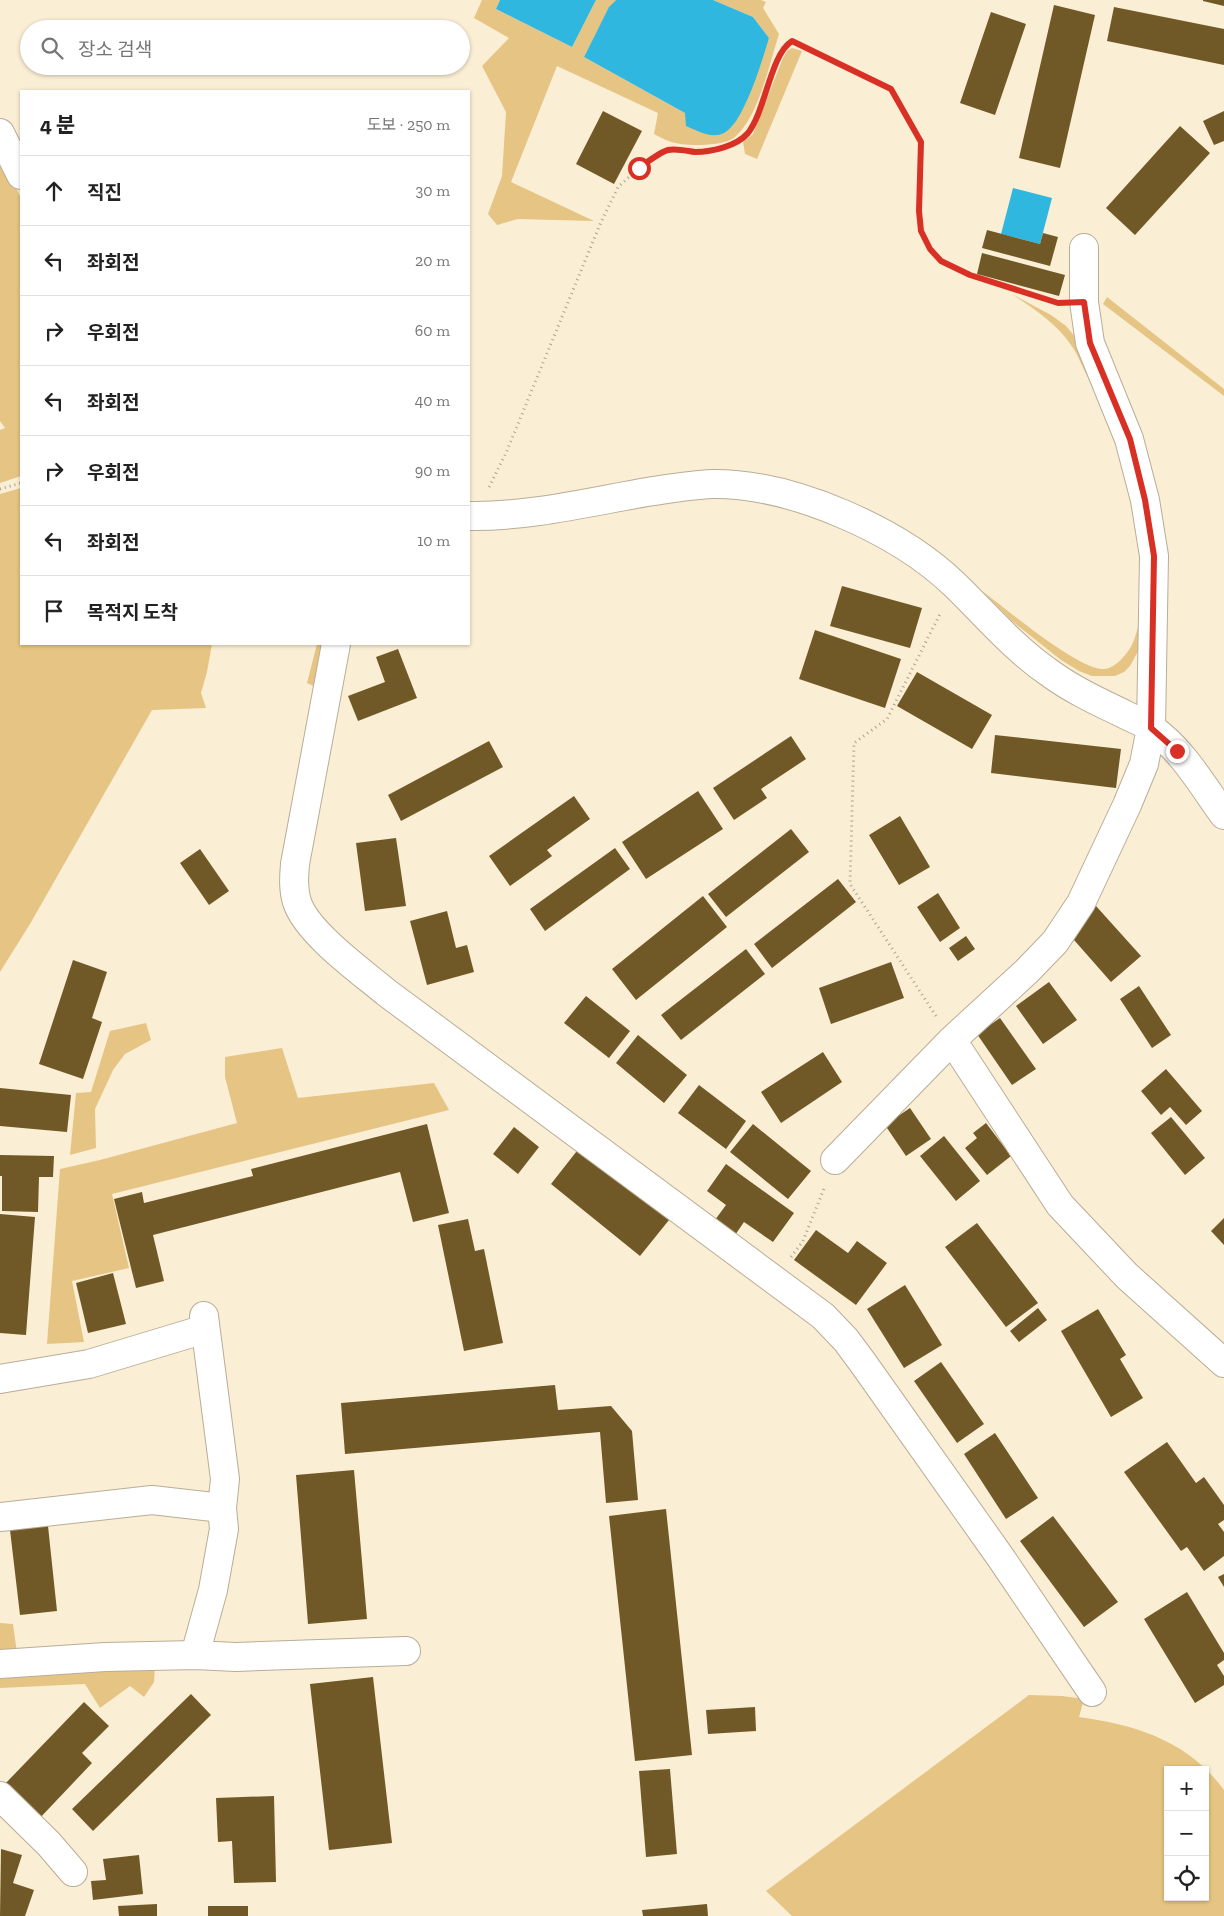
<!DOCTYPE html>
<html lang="ko">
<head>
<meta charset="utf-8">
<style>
  :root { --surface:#fff; --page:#f2f2f2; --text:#222; --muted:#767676; --line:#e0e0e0 }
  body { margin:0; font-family:"Zilla Slab","Noto Sans KR",serif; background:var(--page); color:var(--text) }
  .controls { position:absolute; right:15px; bottom:15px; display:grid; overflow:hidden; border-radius:0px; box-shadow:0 1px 4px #0004 }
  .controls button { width:45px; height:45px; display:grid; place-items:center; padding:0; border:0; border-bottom:1px solid var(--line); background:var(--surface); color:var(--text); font:25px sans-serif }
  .stop { position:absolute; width:15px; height:15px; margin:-11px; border:4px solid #d93025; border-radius:50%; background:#fff }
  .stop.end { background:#d93025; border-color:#fff; box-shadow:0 1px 5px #0008 }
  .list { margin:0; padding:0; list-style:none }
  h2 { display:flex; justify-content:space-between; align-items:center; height:65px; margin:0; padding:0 20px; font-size:21px }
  h2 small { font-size:16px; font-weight:400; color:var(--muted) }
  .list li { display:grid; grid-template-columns:32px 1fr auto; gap:15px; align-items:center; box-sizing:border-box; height:70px; padding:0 20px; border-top:1px solid var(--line) }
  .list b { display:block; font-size:19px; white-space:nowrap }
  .list em { font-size:16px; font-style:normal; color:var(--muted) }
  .icon { flex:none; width:28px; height:28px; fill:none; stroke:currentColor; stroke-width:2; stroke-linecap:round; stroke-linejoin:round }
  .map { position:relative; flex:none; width:1224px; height:1916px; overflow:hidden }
  .search { position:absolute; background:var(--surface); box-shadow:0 1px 4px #0004; left:20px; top:20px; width:450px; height:55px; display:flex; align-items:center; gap:12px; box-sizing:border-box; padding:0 18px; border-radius:28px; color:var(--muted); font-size:19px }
  .panel { position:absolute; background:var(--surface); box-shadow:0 1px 4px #0004; left:20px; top:90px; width:450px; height:555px; border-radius:0px }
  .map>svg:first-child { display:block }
  .green { fill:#e6c584; fill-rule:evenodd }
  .water { fill:#30b7e0 }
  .building { fill:#705926 }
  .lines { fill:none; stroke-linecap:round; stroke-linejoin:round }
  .minor-casing { stroke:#b9ad96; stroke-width:30 }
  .path { stroke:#aca390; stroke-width:3; stroke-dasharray:1 4; stroke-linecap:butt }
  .minor { stroke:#fff; stroke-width:28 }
  .route { stroke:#d93025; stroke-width:6 }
</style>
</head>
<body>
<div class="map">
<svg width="1224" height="1916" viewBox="0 0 1224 1916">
  <rect width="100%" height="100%" fill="#faeed5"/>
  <path class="green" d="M482 0H500L496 9 572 47 596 0H616L609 8 584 57 685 113 732 126 746 103 769 38 753 17 713 0H761L766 2 763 8 779 34C770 62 758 118 735 137 727 144 712 144 702 145 682 145 671 144 654 134L658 113 557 66 511 182 594 221 518 219 497 225 488 214 502 176 506 112 482 66 509 38 474 18Z
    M792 48 802 51 757 159 745 154 743 142 753 134 783 58 787 51Z
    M0 155 21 198V476L0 483V430L5 428 0 421Z
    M1012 294 1051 315 1066 326 1077 339 1112 419 1147 562 1142 644 1130 666 1124 672 1115 676H1092L1079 671 1061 660 1012 621 982 591C1008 610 1072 665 1101 669 1112 670 1120 661 1126 654 1160 614 1129 476 1112 430 1105 410 1095 391 1085 372 1081 364 1078 355 1073 348 1058 324 1035 310 1012 294Z
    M1107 297 1224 389V396L1103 304Z
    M21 488V644H212L207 672 201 693 206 708 152 710 30 924 0 972V494Z
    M317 644H329L320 689 307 683Z
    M146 1023 151 1040 125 1054 113 1070 95 1109 96 1148 70 1155 76 1093 91 1092 110 1031Z
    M282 1048 298 1098 434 1083 449 1110 112 1194 129 1268 72 1281 84 1342 47 1344 60 1169 100 1160 237 1123 225 1077V1057Z
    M0 1623 13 1624 17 1653 0 1654Z
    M155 1666 154 1682 144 1697 130 1686 100 1708 85 1684 0 1688V1671Z
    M1029 1695 1062 1696 1084 1699 1079 1717C1137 1725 1188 1741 1224 1790V1916H792L766 1891ZM1168 1770H1205V1897H1168Z"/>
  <path class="water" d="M500 0H596L572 47 496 9Z
    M616 0H713L753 17 769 38C762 61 744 123 724 133 711 139 698 131 686 126L685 113 584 57 609 7Z
    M1013 188 1052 198 1040 244 1001 234Z"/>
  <path class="building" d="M1203 0H1224V6L1203 1Z
    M1054 5 1095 15 1060 168 1019 158Z
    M1114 7 1224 29V65L1107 41Z
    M991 12 1026 24 995 115 960 103Z
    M603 111 642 131 614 184 576 164Z
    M1224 111V141L1214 145 1203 121Z
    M1180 126 1210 153 1135 235 1106 208Z
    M987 230 1040 244 1043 233 1058 237 1050 266 982 248Z
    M982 253 1065 275 1059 296 977 274Z
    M842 586 922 608 910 648 830 626Z
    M815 630 901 659 885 708 799 679Z
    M398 649 417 698 358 721 348 696 385 682 376 657Z
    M917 672 992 715 972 749 897 706Z
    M995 735 1121 749 1116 788 991 773Z
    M791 736 806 759 761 789 767 798 734 820 713 788Z
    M489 741 503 767 401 821 388 795Z
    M698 791 723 829 646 879 622 842Z
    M574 796 590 819 547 850 552 856 510 886 489 856Z
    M900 816 930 867 899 885 869 835Z
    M791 829 809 852 726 917 708 894Z
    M396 838 406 906 365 911 356 843Z
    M615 848 630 869 545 931 530 909Z
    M200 849 229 891 209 905 180 863Z
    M838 879 856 902 772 968 754 944Z
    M938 893 960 928 940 942 917 907Z
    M703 896 727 927 636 1000 612 969Z
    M1096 906 1141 956 1111 982 1067 932Z
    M447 911 456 948 467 945 474 972 427 985 410 921Z
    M966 936 975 949 958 961 949 948Z
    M746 949 765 974 681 1040 661 1015Z
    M73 960 107 972 92 1018 102 1022 83 1079 39 1064Z
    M891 962 904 998 831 1024 819 988Z
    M1049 982 1077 1020 1043 1044 1016 1006Z
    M1139 986 1171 1035 1152 1048 1120 999Z
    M586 996 630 1031 609 1058 564 1023Z
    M1000 1018 1036 1069 1012 1085 977 1034Z
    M638 1035 687 1075 664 1103 616 1063Z
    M823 1052 842 1082 781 1123 761 1092Z
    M1166 1069 1202 1111 1186 1125 1170 1107 1161 1115 1141 1091Z
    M699 1085 746 1121 726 1149 678 1113Z
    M0 1088 71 1095 67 1132 0 1126Z
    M910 1108 931 1139 906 1156 885 1125Z
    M1171 1117 1205 1158 1185 1175 1151 1133Z
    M986 1123 1011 1156 987 1175 965 1148 977 1138 973 1133Z
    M427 1124 449 1213 413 1222 400 1172 153 1235 164 1281 136 1288 114 1199 142 1192 144 1203 253 1176 251 1169Z
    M753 1124 811 1171 788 1199 730 1152Z
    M514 1127 539 1147 518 1174 493 1154Z
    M944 1136 980 1181 956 1201 920 1156Z
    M580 1147 669 1220 640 1256 551 1184Z
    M0 1155 54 1156 53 1177H39L38 1212 2 1211V1176H0Z
    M726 1164 794 1213 773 1242 744 1222 733 1238 712 1224 726 1205 707 1191Z
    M0 1214 35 1217 26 1335 0 1333Z
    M1224 1218V1245L1211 1231Z
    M468 1219 475 1251 484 1249 503 1343 464 1351 438 1225Z
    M977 1223 1038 1303 1006 1327 945 1247Z
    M816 1230 848 1253 857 1241 887 1263 856 1305 794 1260Z
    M113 1273 126 1324 88 1333 76 1283Z
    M905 1285 942 1345 904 1368 867 1309Z
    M1038 1308 1047 1320 1019 1342 1010 1331Z
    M1098 1309 1126 1355 1120 1359 1143 1398 1111 1417 1061 1331Z
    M941 1362 984 1424 957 1443 914 1381Z
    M555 1385 558 1410 611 1406 632 1431 638 1500 606 1503 600 1432 345 1454 341 1403Z
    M995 1433 1038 1498 1006 1519 964 1454Z
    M1167 1442 1196 1483 1204 1477 1224 1505V1520L1218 1524 1224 1532V1556L1204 1571 1187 1547 1181 1551 1124 1472Z
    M354 1470 367 1619 308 1624 296 1475Z
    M666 1509 692 1755 635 1761 609 1516Z
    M1053 1516 1118 1602 1084 1627 1020 1541Z
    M48 1526 57 1611 20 1615 10 1530Z
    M1224 1574V1587L1218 1577Z
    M1187 1592 1224 1653V1660L1217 1665 1224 1676V1685L1195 1703 1144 1619Z
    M373 1677 392 1843 329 1850 310 1684Z
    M191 1694 211 1715 93 1831 72 1809Z
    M84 1702 109 1726 82 1753 92 1763 38 1820 3 1786Z
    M755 1707 756 1731 708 1734 706 1710Z
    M670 1769 677 1854 646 1857 639 1771Z
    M274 1796 276 1882 234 1883 232 1841 218 1842 216 1798Z
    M1 1849 22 1855 13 1883 34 1890 25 1916H0Z
    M139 1855 143 1894 93 1900 91 1881 106 1880 103 1859Z
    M157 1904V1916H119L118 1906Z
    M707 1904 708 1916H643L642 1910Z
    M208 1906H248V1916H208Z"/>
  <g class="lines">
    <g class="minor-casing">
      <path id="minor" d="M0 133 21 175
        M469 516C528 517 589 502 647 492 668 489 690 485 712 484 791 483 898 530 955 585 986 615 1014 649 1051 674 1073 690 1099 702 1124 714 1133 719 1143 722 1151 728 1182 749 1202 785 1224 815
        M336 644 295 864C294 877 293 889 297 902 307 933 362 972 387 993L823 1316 846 1340 863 1363 1001 1558 1092 1692
        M952 1040 1060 1205 1127 1276 1224 1363
        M835 1160 952 1040 1027 971 1055 942 1081 903 1127 805 1144 764 1151 728 1154 556 1145 500 1129 439 1090 343 1084 302V248
        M0 1379 89 1364 205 1329
        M0 1517 152 1500 222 1508
        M195 1655 213 1590 224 1529 222 1508 225 1479 204 1316
        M0 1664 105 1657 195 1655 236 1657 406 1651
        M0 1796 49 1844 73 1872"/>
    </g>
    <path class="path" d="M489 487 506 453 601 222 618 187 639 168 668 150 699 152 718 148 734 144 747 134 759 115 777 63 785 45 792 41 891 89 921 142 919 211 921 231 929 249 941 261 970 275 1054 302
      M0 489 21 483
      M936 1016 850 884 854 743 887 719 941 612
      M791 1257 803 1241 825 1186"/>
    <use href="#minor" class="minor"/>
  </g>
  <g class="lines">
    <path class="route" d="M639 168C646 163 660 152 668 150 676 148 687 151 695 152 712 152 737 146 748 133 766 110 770 55 792 41L891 89 921 142 919 211 921 231 930 249 941 261 970 275 1058 303 1084 302 1090 343 1130 439 1145 500 1154 556 1151 728 1177 751"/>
  </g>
</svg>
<div class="controls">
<button>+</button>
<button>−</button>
<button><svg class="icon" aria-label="locate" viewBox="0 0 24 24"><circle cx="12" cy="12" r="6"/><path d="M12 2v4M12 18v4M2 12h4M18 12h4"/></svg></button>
</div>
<div class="stop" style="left:639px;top:168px"></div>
<div class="stop end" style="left:1177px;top:751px"></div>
<div class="search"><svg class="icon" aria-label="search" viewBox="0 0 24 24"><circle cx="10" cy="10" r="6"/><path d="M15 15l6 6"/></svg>장소 검색</div>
<section class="panel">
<h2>4 분<small>도보 · 250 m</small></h2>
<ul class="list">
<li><svg class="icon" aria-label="ahead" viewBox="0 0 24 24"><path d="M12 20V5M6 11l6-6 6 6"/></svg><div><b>직진</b></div><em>30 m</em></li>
<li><svg class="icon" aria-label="left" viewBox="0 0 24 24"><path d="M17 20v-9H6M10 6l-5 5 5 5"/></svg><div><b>좌회전</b></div><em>20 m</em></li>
<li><svg class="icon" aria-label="right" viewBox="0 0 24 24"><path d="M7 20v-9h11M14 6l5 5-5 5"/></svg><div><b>우회전</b></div><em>60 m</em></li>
<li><svg class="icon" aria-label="left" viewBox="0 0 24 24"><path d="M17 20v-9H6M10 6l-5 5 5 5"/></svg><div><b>좌회전</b></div><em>40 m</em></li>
<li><svg class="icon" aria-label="right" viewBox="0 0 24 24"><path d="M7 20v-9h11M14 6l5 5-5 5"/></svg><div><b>우회전</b></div><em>90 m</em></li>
<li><svg class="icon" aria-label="left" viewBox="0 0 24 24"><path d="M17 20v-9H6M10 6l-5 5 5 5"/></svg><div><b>좌회전</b></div><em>10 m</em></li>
<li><svg class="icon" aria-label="arrive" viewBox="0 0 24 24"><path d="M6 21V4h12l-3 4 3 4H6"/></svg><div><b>목적지 도착</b></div></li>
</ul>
</section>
</div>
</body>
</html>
